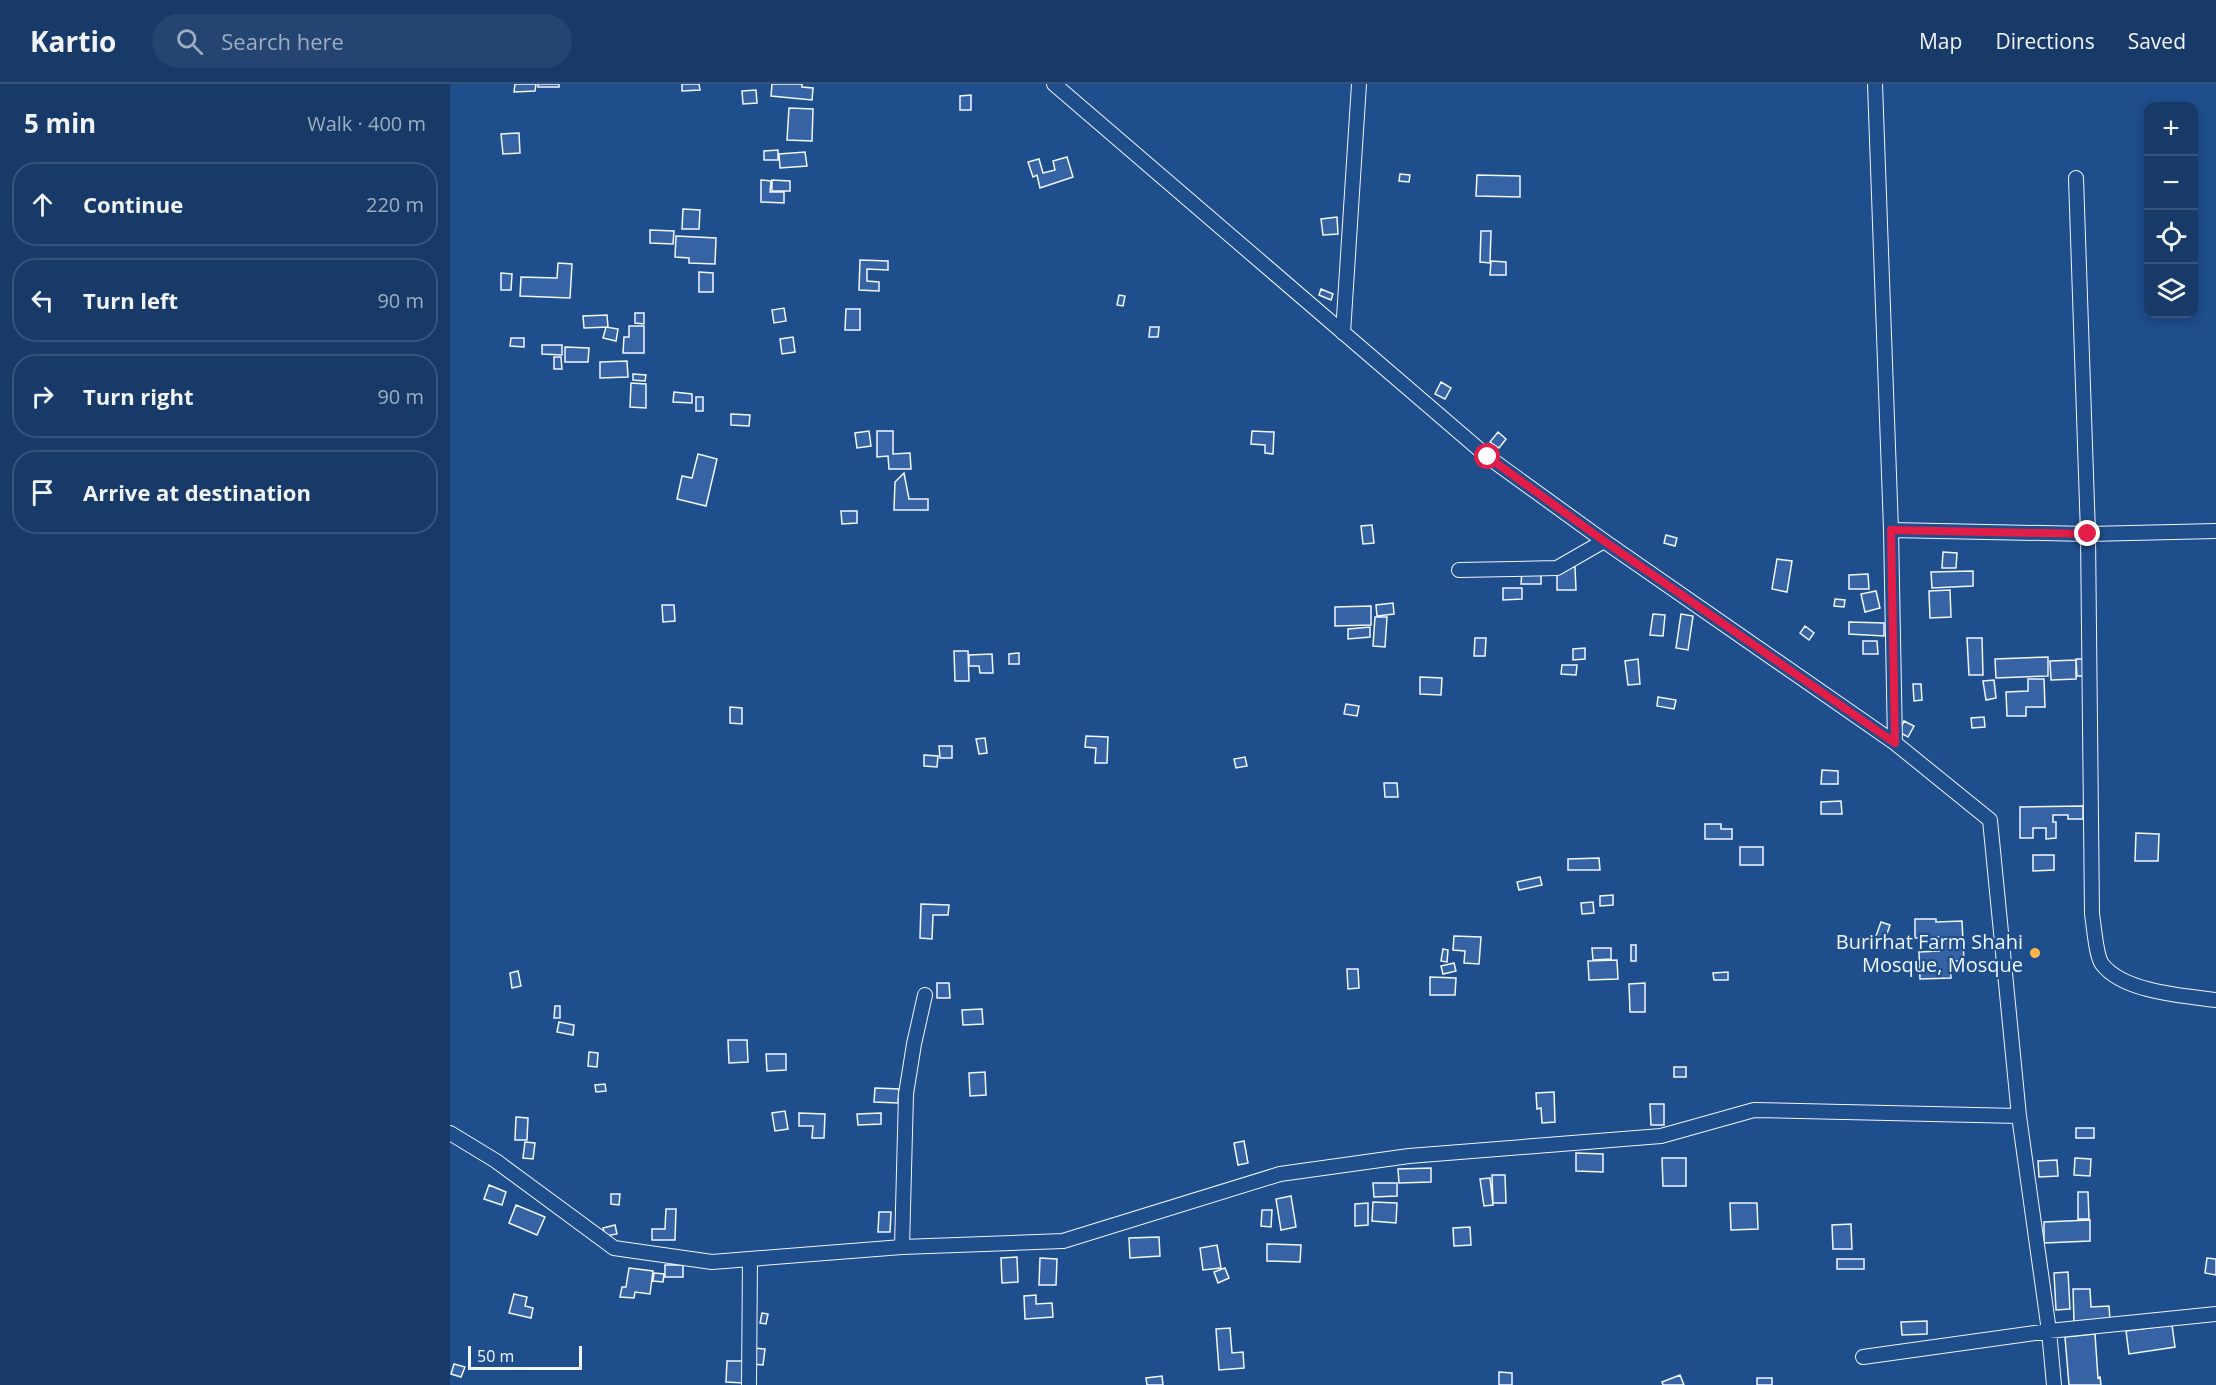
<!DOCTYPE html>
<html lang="en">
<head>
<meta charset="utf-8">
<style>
  :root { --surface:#173a69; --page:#244571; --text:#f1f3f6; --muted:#9eadc0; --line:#36547d }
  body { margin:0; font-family:"Open Sans",sans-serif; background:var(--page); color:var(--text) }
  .controls { position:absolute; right:18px; top:18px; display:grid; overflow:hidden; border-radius:12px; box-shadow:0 3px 9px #0003 }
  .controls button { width:54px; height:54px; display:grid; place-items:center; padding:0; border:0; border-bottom:2px solid var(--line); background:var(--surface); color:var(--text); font:30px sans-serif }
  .scale { position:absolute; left:18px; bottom:15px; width:114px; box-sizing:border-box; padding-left:6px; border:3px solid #f2f6ff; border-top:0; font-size:16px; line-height:21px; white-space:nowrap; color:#f2f6ff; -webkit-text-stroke:4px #1f4e8c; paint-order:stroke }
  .stop { position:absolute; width:18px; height:18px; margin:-14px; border:4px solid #e11d48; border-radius:50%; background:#fff }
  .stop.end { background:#e11d48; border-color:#fff; box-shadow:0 2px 6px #0008 }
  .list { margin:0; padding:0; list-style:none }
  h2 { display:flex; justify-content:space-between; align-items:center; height:78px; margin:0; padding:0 24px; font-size:26px }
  h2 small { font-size:20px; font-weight:400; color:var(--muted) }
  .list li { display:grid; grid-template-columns:39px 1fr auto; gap:18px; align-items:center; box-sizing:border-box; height:84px; margin:0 12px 12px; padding:0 12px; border:2px solid var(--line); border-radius:24px }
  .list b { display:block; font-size:22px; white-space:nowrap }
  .list em { font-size:20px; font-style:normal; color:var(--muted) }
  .icon { flex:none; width:33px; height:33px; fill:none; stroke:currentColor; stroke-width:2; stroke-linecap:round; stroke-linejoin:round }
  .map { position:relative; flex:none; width:1766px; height:1301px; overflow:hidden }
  header { display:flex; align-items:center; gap:36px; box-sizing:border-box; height:84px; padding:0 30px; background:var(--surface); border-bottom:2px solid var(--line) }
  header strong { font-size:28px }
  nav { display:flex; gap:33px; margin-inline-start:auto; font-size:21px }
  .search { width:420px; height:54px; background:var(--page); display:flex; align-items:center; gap:15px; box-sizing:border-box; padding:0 21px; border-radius:33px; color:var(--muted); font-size:22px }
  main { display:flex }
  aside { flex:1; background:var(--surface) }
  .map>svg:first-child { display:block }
  .building { fill:#3563a3; stroke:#f2f6ff; stroke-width:1.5 }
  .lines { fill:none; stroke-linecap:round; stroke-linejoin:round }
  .street-casing { stroke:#f2f6ff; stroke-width:16 }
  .street { stroke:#1f4e8c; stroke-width:14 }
  .route { stroke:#e11d48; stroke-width:8 }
  .poi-dot { fill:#ffb74d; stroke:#1f4e8c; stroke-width:2 }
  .labels { text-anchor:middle; stroke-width:4.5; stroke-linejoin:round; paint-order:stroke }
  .poi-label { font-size:20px; fill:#f2f6ff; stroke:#1f4e8c; text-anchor:end }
</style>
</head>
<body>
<header>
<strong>Kartio</strong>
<div class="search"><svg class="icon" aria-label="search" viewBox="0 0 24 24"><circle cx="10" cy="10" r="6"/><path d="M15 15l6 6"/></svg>Search here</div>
<nav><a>Map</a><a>Directions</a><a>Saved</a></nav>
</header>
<main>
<aside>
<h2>5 min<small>Walk · 400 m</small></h2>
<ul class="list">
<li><svg class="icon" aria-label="ahead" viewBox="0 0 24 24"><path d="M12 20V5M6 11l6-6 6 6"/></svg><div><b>Continue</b></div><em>220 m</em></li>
<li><svg class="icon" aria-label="left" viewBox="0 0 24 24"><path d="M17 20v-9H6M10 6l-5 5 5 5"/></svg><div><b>Turn left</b></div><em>90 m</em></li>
<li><svg class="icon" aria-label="right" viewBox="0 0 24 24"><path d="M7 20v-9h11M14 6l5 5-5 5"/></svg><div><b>Turn right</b></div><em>90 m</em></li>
<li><svg class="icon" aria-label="arrive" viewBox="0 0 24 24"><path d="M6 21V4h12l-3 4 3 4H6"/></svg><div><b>Arrive at destination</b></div></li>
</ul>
</aside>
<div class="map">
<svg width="1766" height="1301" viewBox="0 0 1766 1301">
  <rect width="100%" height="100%" fill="#1f4e8c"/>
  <path class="building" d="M65 0H86L85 7 64 8Z
    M88 0H109V3H88Z
    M232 0H249L250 6 232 7Z
    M322 0H352V3L363 4 362 16 321 12Z
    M306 6 307 19 293 20 292 7Z
    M521 11V26H510V12Z
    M339 24 363 25 362 57 337 56Z
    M69 49 70 69 53 70 51 50Z
    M328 66V76H314V67Z
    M355 68 357 82 330 84 329 70Z
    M617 73 623 93 590 104 587 91 583 93 578 78 589 75 593 89 605 86 603 77Z
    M950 90 960 91 959 98 949 97Z
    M1027 91 1070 92V113L1026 112Z
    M311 96 321 97 320 108H334V119L311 118Z
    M322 96 340 97V107H322Z
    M233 125 250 126 249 145H232Z
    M887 133 888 150 873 151 871 135Z
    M200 146 224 147 223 160 200 159Z
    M1031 147H1041L1040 179 1030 178Z
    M226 152 266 154 265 180 239 179V174L225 173Z
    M410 176 438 177V186L417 185V197L429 198V207L409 206Z
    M1041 177 1056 178V191H1040Z
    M108 179 122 180 120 214 70 212 71 193 107 194Z
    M249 188 263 189V208H249Z
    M51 189 62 190 61 206H51Z
    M871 205 883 210 881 216 869 211Z
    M669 211 675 212 673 222 667 221Z
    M334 224 336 237 324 239 322 226Z
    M396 225H410V246H395Z
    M185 229H194V240L185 239Z
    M157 231 158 243 134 244 133 232Z
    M179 242H194V269H173L174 253H179Z
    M156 243 168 245 166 257 153 254Z
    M700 243H709L708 253H699Z
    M343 253 345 268 332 270 330 255Z
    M61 254H74V263L60 262Z
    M92 261H112V271L92 270Z
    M115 263 139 264 138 278H115Z
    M104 273H111L112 285H104Z
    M177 277 178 293 150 294V278Z
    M183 290 196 291 195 297 183 296Z
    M991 298 1001 304 995 315 985 310Z
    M181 299 196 300V324L180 323Z
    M224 308 242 310V319L223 318Z
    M246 313H253V327H246Z
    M281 330 300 331 299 342 281 341Z
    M419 347 421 362 407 364 405 349Z
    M427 347H443V370L460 369 461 385H439L438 372 427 373Z
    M802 347 824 348 823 370 815 369V361L801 360Z
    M1048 348 1056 355 1049 364 1040 358Z
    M248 370 267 375 256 422 227 415 232 392 242 394Z
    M454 389 459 415H478V426H444L445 398Z
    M391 427H407V439L392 440Z
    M922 441 924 459 913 460 911 442Z
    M1216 451 1227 454 1225 462 1214 459Z
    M1493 468 1507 469 1506 484H1492Z
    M1327 475 1342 477 1337 508 1322 505Z
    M1125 483 1126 506H1107V484Z
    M1072 486 1091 487V500H1071Z
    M1523 487V502L1482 504 1481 488Z
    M1418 490 1419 505H1399V491Z
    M1053 504H1072V515L1053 516Z
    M1500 506 1501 533 1480 534 1479 507Z
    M1426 507 1430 524 1415 528 1411 510Z
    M1385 515 1395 516 1394 523 1384 522Z
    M943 519 944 530 927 532 926 521Z
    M212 521H224L225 537 213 538Z
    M921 522V541L885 542V523Z
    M1203 530 1215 531 1213 552 1200 551Z
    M1231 530 1243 532 1238 566 1226 564Z
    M925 533H937L935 563 923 562Z
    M1399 538 1434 539V552L1399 550Z
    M1355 542 1364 549 1359 556 1350 549Z
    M920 543V553L898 555V545Z
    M1025 554H1036L1035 572H1024Z
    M1517 554H1532L1533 591H1519Z
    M1413 557H1427L1428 570H1413Z
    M1135 564V575L1123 576V565Z
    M504 567H518L519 597H505Z
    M569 569V580H559V570Z
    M542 570 543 589H530L529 582H519V571Z
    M1598 573V592L1546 594 1545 575Z
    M1188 575 1190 600 1178 601 1175 577Z
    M1626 575H1637V592H1627Z
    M1626 576V595L1601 596 1600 577Z
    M1112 581H1127L1126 591 1111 590Z
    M970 593 992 594 991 611 970 610Z
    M1578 595H1594L1595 623H1576V632H1557L1556 608 1578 607Z
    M1544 596 1546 614 1536 616 1533 597Z
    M1463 600H1471L1472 616 1464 617Z
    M1208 613 1226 616 1224 625 1207 622Z
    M896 620 909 622 907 632 894 630Z
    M280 623 292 624V640L280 639Z
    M1534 633 1535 643 1522 644 1521 634Z
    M1454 637 1464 642 1458 653 1449 648Z
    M636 652 658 653 657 679H645L646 664 635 663Z
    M535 654 537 669 529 670 526 655Z
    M489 662H502V674H490Z
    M474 671 488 672 487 683 474 682Z
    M795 673 797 682 786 684 784 675Z
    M1372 686 1388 687V700H1371Z
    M934 699H947L948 713H935Z
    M1391 717 1392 730H1371V718Z
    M1633 722V735H1618V731H1603V738H1606V754L1596 755V744H1583V754H1570V723Z
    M1255 740H1271V745H1282V755H1255Z
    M1686 749 1709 750 1708 777H1685Z
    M1290 763H1313V781H1290Z
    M1583 771H1604V786L1583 787Z
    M1149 774 1150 786H1118V775Z
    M1090 793 1092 801 1069 806 1067 798Z
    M1163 811V821L1150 822V812Z
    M1143 818 1144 829 1132 830 1131 819Z
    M471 820 499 821 498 831H483L482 855 470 854Z
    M1465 835H1486V838L1512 837 1514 877H1500L1501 894 1470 895 1469 868 1489 867V853L1465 854Z
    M1431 838 1440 841 1435 856 1426 852Z
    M1004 852 1031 853 1029 880 1014 879 1015 867 1003 866Z
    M1181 861H1186V877H1181Z
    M1142 864H1161V875L1143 876Z
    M993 865 998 866 997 878 991 877Z
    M1167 876 1168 895 1139 896 1138 877Z
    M1004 879 1006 887 993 890 991 882Z
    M897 885H908L909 904 898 905Z
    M68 887 71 902 62 904 60 889Z
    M1278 888V896H1264L1263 889Z
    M980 893 1006 894 1005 911H980Z
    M487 899H499L500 914H487Z
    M1195 899V928H1180L1179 900Z
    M105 922H110V934H104Z
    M532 925 533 940 513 941 512 926Z
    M109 938 124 941 123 951 107 948Z
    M278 956H297L298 978 279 979Z
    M139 968 148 969 147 983 138 982Z
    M316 970H336V986L317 987Z
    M1224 983H1236V993H1224Z
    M535 988 536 1011 520 1012 519 989Z
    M155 1000 156 1007 146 1008 145 1001Z
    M425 1004 449 1005 448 1019 424 1018Z
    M1104 1008 1105 1038 1092 1039 1091 1024 1087 1025 1086 1009Z
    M1200 1020H1214V1041H1201Z
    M335 1027 338 1045 325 1047 322 1029Z
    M349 1029 375 1030 374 1054H362L363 1042H349Z
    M431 1029V1040L408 1041 407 1030Z
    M66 1033 78 1034 77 1056H65Z
    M1626 1044H1644V1054H1626Z
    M794 1057 798 1079 788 1081 784 1059Z
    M75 1058 85 1059 83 1075 73 1074Z
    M1126 1069 1153 1070V1088L1126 1087Z
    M1212 1074H1236V1102H1213Z
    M1625 1074 1641 1075 1640 1092 1624 1091Z
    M1607 1076 1608 1092 1589 1093 1588 1077Z
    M981 1084V1098L949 1099 948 1085Z
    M1042 1091H1055L1056 1119H1043Z
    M1040 1094 1043 1121 1034 1122 1030 1095Z
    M923 1099H947V1112L924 1113Z
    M39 1101 56 1108 52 1121 34 1115Z
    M1628 1108H1638L1639 1135H1628Z
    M161 1110H170L169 1121 161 1120Z
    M841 1112 846 1143 831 1146 826 1115Z
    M923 1118 947 1119 946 1139 922 1137Z
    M918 1119V1141L905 1142V1120Z
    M1280 1119H1307L1308 1145 1281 1146Z
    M66 1121 95 1133 87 1151 59 1139Z
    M216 1125H226L225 1156H202V1145H215Z
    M812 1126H822L821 1143 811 1142Z
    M429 1128H441L440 1148H428Z
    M1640 1136V1157L1594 1159V1138Z
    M1401 1140 1402 1165H1383L1382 1141Z
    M165 1141 167 1150 155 1152 153 1144Z
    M1020 1143 1021 1161 1004 1162 1003 1144Z
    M709 1153 710 1172 680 1174 679 1154Z
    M817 1160 851 1161 850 1178 817 1177Z
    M767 1161 771 1184 753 1186 750 1164Z
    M567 1173 568 1198 552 1199 551 1174Z
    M590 1174 607 1175 606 1201H589Z
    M1757 1174 1766 1175V1191L1755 1189Z
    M1387 1175H1414V1185H1387Z
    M215 1181H233V1193H215Z
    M179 1184 203 1187 200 1210 185 1208 184 1214 170 1213 172 1203H176Z
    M775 1184 779 1194 768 1199 764 1188Z
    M1618 1188 1620 1225 1606 1226 1604 1189Z
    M204 1189 214 1190 213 1198 203 1197Z
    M1623 1205H1640L1641 1223 1659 1222 1660 1236 1624 1238Z
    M64 1210 77 1213 75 1222 83 1224 81 1234 59 1229Z
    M586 1211V1220L602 1219 603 1233 575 1235 574 1212Z
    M312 1229 318 1230 316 1240 310 1239Z
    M1477 1237V1250L1452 1251 1451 1238Z
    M1722 1241 1725 1263 1679 1270 1676 1247Z
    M780 1244 782 1269 793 1268 794 1284 769 1286 766 1245Z
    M1645 1250 1648 1294 1650 1293 1651 1301H1619L1615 1253Z
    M304 1264 315 1265 313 1281 303 1280Z
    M277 1277H295L294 1299 276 1298Z
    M4 1280 15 1283 11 1293 1 1290Z
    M1049 1288 1062 1289V1301H1049Z
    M1230 1291 1234 1301H1213L1212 1298Z
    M712 1292 713 1301H697L696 1294Z
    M1307 1294H1322V1301H1307Z"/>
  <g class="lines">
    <g class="street-casing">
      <path id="street" d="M604 0 1038 373 1154 457 1445 659 1540 736 1569 1032 1599 1247 1604 1301
        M1425 0 1441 446 1445 659
        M1626 94 1638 450 1642 830C1644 842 1646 872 1652 880 1673 908 1734 912 1766 916
        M893 249 909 0
        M1441 446 1638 450 1766 447
        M1009 486 1107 484 1154 457
        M0 1049 46 1077 164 1164 262 1178 452 1163 613 1157 830 1090 959 1072 1211 1052 1304 1026 1569 1032
        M452 1163 456 1010 464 960 475 911
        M1413 1273 1599 1247 1766 1230
        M299 1301 300 1176"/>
    </g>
    <use href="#street" class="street"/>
  </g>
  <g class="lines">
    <path class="route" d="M1038 373 1154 457 1445 659 1441 446 1638 450"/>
  </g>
  <circle class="poi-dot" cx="1585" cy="869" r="6"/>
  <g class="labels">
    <g class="poi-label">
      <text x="1573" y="865">Burirhat Farm Shahi<tspan x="1573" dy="23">Mosque, Mosque</tspan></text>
    </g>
  </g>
</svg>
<div class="controls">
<button>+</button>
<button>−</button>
<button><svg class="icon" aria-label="locate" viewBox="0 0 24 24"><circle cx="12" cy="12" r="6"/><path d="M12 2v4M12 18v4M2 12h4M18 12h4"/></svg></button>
<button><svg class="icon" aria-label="layers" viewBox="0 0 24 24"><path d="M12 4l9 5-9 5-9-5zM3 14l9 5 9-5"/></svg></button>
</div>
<div class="scale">50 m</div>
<div class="stop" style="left:1038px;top:373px"></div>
<div class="stop end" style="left:1638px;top:450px"></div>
</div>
</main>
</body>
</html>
